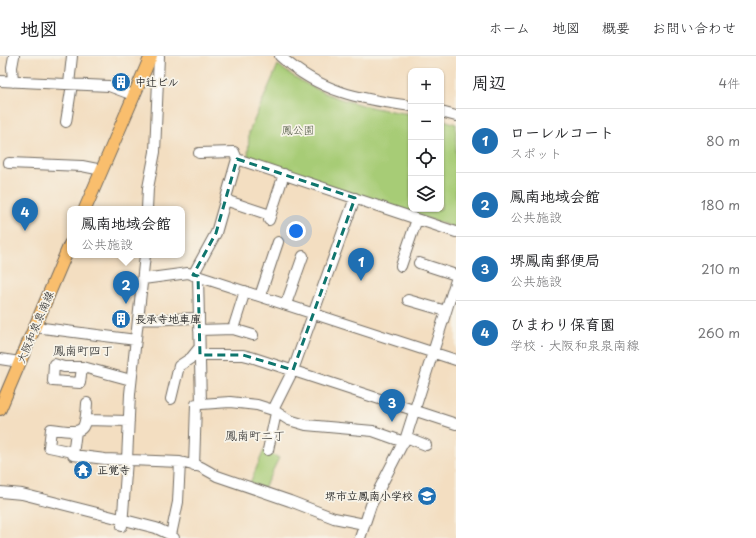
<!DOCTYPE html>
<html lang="ja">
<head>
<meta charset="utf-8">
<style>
  :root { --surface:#fff; --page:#f2f2f2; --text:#202124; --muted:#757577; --line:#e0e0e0; --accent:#1f6fb2 }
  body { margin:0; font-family:"Playpen Sans","Klee One",sans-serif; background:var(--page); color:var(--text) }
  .controls { position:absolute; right:12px; top:12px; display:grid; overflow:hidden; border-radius:8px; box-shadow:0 1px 3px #0004 }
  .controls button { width:36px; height:36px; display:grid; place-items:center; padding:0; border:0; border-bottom:1px solid var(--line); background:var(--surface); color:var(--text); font:20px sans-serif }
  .you { position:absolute; left:296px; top:175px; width:14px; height:14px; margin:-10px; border:3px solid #fff; border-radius:50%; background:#1a73e8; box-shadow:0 0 0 6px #1a73e833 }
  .badge { display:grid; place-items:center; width:26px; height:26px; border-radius:50%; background:var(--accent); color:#fff; font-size:13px; font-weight:700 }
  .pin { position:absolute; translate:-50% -33px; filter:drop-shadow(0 1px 2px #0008) }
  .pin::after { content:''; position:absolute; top:21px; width:14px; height:12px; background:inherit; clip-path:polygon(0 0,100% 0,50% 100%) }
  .popup { position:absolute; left:67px; top:150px; width:118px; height:52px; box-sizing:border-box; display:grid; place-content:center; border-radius:8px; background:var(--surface); filter:drop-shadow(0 1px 3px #0005); font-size:13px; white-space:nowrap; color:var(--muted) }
  .popup b { font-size:15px; color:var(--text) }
  .popup::after { content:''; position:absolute; left:50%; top:100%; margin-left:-8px; border:8px solid transparent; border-top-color:var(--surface) }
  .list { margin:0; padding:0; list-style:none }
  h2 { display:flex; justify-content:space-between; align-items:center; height:52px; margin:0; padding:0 16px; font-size:17px }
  h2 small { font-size:13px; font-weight:400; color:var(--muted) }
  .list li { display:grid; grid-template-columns:26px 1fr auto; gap:12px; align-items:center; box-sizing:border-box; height:64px; padding:0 16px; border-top:1px solid var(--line) }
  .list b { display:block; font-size:15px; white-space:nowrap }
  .list p { margin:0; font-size:13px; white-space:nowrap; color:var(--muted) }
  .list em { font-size:13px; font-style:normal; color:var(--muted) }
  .icon { flex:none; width:22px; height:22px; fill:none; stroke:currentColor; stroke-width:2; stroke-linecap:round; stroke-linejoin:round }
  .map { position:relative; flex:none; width:456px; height:482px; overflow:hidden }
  header { display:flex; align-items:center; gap:24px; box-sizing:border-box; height:56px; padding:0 20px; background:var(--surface); border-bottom:1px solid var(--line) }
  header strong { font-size:19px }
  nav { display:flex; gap:22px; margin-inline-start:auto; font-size:14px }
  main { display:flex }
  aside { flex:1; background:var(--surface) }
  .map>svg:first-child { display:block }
  .green { fill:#a7cc76; stroke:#697c50 }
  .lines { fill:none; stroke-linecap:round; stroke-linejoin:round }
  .minor-casing { stroke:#716a60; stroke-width:12 }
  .major-casing { stroke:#716a60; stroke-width:14 }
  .minor { stroke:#fff; stroke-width:10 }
  .major { stroke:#f9be6d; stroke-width:12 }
  .marked { fill:none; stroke:#0f766e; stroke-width:3; stroke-dasharray:8 5; stroke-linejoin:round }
  .labels { text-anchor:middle; stroke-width:3.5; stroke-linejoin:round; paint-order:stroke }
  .poi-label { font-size:11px; font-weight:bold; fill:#2b2b2b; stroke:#f7f3e8; text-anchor:start }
  .park-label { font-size:11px; fill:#4a533e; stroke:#f7f3e8 }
  .street-label { font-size:11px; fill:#2b2b2b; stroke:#f7f3e8 }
  .neighbourhood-label { font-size:12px; fill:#2b2b2b; stroke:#f7f3e8 }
</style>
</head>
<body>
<header>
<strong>地図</strong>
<nav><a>ホーム</a><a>地図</a><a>概要</a><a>お問い合わせ</a></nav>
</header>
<main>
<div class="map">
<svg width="456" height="482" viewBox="0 0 456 482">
  <rect width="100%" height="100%" fill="#f7f3e8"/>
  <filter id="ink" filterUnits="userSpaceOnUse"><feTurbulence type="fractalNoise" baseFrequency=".025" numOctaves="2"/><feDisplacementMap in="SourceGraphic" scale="8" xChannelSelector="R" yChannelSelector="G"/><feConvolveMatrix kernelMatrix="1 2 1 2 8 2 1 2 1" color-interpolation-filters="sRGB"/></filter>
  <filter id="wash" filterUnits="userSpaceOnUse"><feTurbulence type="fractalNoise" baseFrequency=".012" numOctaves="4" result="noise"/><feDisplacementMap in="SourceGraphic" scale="16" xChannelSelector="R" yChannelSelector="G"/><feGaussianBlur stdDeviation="0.9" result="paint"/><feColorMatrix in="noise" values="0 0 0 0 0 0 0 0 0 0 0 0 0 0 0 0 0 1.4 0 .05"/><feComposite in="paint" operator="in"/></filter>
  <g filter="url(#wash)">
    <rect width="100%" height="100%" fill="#f3dec1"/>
    <path class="green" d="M278 9C318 41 361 51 411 58V153H441V63L456 68V172L248 103 249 76Z
      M264 394 279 402 264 432 250 427Z"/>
  </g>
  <g filter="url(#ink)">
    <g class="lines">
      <g class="minor-casing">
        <path id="minor" d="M280 0C320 36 359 43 411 50
          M0 25 109 30 133 39
          M13 26 12 11 14 0
          M69 28 72 0
          M441 56 456 60
          M66 66 72 28
          M199 97 234 96 237 103 456 176
          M9 107 82 110 102 114
          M225 144 270 159
          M147 153 148 132 155 96 159 0
          M269 164 284 118
          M419 207 456 219
          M401 210 417 163
          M193 219 216 177 237 103
          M198 220 201 348 230 346 257 349 273 354 289 364 306 369 373 375 404 386
          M143 223 188 217 456 304
          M260 240 278 186
          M408 244 446 255
          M286 248 303 200
          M138 263C159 265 179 262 199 262
          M35 271 136 284
          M233 273 245 235
          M199 274 233 273 253 279
          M200 299H243L251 301 456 368
          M0 303 20 306
          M82 311 80 327 53 325 54 308 64 311H83L131 324
          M171 343 179 310 191 302 199 292
          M273 354 293 314 355 142
          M86 364 129 365
          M76 375 73 399 105 403 180 406 201 411 217 420 290 445 334 462 364 468
          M406 381 426 389
          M268 394 276 357
          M73 396 49 391 51 373C82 376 85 381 87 347
          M194 410 196 348
          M0 436 22 438 156 472 171 479 174 482
          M122 470 127 404 130 338 145 199
          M171 479 178 446 180 406
          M360 482 371 449 406 381 456 224"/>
      </g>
      <g class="major-casing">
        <path id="major" d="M85 153 151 0
          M0 353 70 188"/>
      </g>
      <use href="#minor" class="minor"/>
      <use href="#major" class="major"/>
    </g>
  </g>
  <path class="marked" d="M237 103 355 142 293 314 243 299H200L198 220 193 219 216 177Z"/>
  <defs>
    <g id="building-disc" transform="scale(1)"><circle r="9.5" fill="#1f6fb2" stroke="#f7f3e8"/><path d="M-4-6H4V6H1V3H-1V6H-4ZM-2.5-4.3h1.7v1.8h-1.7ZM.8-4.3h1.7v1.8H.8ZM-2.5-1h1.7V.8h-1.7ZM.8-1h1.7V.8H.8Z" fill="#fff"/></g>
    <g id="temple-disc" transform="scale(1)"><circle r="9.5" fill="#1f6fb2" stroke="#f7f3e8"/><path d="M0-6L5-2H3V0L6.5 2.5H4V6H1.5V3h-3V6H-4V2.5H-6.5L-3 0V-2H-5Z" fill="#fff"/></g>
    <g id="school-disc" transform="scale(1)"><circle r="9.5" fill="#1f6fb2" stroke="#f7f3e8"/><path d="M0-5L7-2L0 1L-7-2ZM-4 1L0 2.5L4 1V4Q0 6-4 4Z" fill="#fff"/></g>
  </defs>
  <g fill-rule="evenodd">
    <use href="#building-disc" x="121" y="26"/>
    <use href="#building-disc" x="121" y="263"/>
    <use href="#temple-disc" x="83" y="414"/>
    <use href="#school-disc" x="427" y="440"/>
  </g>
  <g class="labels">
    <g class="poi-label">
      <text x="135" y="30">中辻ビル</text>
      <text x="135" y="267">長承寺地車庫</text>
      <text x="97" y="418">正覚寺</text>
      <text x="413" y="444" text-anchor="end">堺市立鳳南小学校</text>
    </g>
    <g class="park-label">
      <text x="298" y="78">鳳公園</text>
    </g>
    <g class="street-label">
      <text transform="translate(35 271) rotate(-67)" y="4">大阪和泉泉南線</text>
    </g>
    <g class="neighbourhood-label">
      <text x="83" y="299">鳳南町四丁</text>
      <text x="255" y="384">鳳南町二丁</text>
    </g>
  </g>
</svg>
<div class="controls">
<button>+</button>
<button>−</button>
<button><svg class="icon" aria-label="locate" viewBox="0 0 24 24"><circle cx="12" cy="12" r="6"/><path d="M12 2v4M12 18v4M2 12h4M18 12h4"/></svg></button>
<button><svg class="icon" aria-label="layers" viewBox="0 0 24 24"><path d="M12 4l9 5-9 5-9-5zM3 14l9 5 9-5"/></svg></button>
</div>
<div class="you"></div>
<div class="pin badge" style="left:361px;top:225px">1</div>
<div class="pin badge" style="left:126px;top:248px">2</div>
<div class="popup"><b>鳳南地域会館</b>公共施設</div>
<div class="pin badge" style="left:392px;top:366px">3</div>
<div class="pin badge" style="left:25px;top:175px">4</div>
</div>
<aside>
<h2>周辺<small>4件</small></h2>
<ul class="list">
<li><span class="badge">1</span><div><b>ローレルコート</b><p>スポット</p></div><em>80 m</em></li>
<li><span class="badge">2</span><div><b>鳳南地域会館</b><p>公共施設</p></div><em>180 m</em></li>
<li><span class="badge">3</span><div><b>堺鳳南郵便局</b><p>公共施設</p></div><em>210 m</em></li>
<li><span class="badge">4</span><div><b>ひまわり保育園</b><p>学校 · 大阪和泉泉南線</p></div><em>260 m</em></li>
</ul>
</aside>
</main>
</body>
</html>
